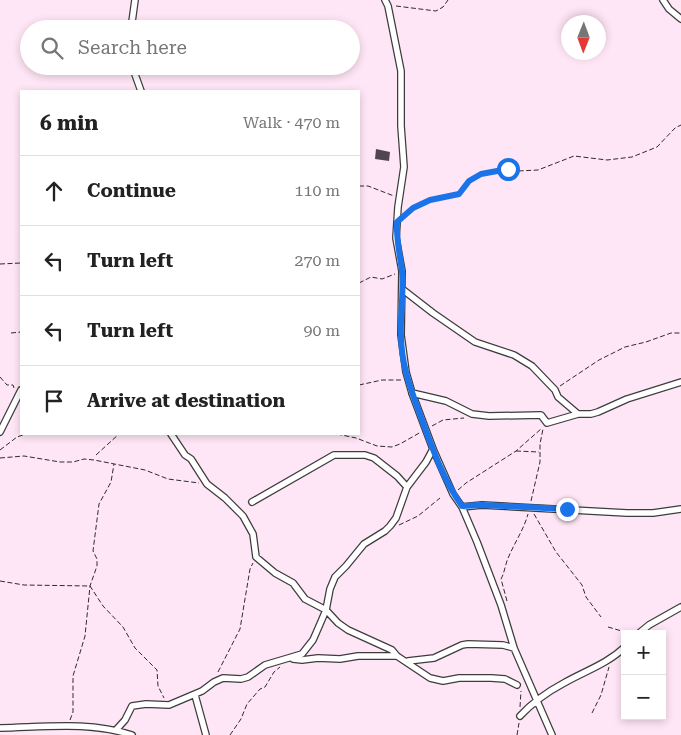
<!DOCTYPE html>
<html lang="en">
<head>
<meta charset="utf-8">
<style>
  :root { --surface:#fff; --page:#f2f2f2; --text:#222; --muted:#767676; --line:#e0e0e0 }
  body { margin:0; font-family:"Roboto Serif",serif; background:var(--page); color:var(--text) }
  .controls { position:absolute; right:15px; bottom:15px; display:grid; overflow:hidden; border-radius:0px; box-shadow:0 2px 8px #0003 }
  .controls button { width:45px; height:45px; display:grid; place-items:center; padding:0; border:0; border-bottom:1px solid var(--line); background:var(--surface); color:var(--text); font:25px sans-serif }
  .compass { position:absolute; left:561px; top:15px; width:45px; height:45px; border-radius:50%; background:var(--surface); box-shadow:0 2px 8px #0003; rotate:181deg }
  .stop { position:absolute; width:15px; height:15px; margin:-11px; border:4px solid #1a73e8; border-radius:50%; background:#fff }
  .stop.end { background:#1a73e8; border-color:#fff; box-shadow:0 1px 5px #0008 }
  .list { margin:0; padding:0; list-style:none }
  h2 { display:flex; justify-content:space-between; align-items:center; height:65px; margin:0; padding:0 20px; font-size:21px }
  h2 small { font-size:16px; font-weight:400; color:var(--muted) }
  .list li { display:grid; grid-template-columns:32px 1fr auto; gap:15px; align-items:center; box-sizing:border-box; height:70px; padding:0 20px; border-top:1px solid var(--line) }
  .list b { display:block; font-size:19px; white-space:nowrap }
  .list em { font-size:16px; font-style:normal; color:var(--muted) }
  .icon { flex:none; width:28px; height:28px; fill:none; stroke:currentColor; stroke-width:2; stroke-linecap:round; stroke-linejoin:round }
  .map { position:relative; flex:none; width:681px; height:735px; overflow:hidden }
  .search { position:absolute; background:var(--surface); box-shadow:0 2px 8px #0003; left:20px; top:20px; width:340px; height:55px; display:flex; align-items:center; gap:12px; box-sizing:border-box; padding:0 18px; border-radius:28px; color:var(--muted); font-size:19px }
  .panel { position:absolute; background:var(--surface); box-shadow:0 2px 8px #0003; left:20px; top:90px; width:340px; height:345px; border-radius:0px }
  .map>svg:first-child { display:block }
  .building { fill:#524553 }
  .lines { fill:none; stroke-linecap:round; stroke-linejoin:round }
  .street-casing { stroke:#3d3d3d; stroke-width:8 }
  .path { stroke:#2c2c2c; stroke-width:1; stroke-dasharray:5 2.5; stroke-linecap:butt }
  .street { stroke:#fff; stroke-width:5.5 }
  .route { stroke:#1a73e8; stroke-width:6 }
</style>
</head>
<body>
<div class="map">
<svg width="681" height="735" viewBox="0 0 681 735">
  <rect width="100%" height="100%" fill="#ffe6f6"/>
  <path class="building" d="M376 149 390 152 389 161 375 159Z"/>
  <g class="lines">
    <g class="street-casing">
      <path id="street" d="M385 0 388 6 401 71V126L404 167 398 207 396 238 402 271 401 335 406 372 412 393 433 449 453 494 462 507 477 542 501 605 514 648 552 735
        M663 0 669 9 681 19
        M131 29 135 0
        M132 66 141 91
        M402 289 433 313 475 342 514 355 532 366 555 390 558 397 578 414
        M412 393 446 401 472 414 489 416 541 415 547 423 578 414H591L598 412 627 399 681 382
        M0 432 21 390
        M171 434 185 455 191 459 207 484 225 498 243 516 253 534 256 557 275 573 293 583 305 599 326 610 338 623 348 630 392 650 397 656 430 678 443 681 459 678H491L505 679 517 685
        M252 502 334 455H365L374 458 397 476 407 487
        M462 507 482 505 627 513H653L681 509
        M638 634 649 625 681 607
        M293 659 302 660 318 658 340 659 358 656H397
        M408 661 434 658 462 645 468 644 503 645 514 648
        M195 695 206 735
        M520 716C533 702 547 692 564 683 585 671 607 664 625 647
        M0 728C45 727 89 721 132 735
        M116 730 125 720 132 706 146 704 169 705 202 691 214 682 223 678 241 679 248 677 265 665 302 654 313 640 320 624 326 610 330 589 335 577 346 566 364 544 385 531 390 526 396 518 407 487 426 462 433 449"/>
    </g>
    <path class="path" d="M396 6 436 11 443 7 448 0
      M359 186H368L394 196
      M405 215C423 199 437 200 459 194L469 181 481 174 490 171 507 169 518 171 538 170 574 156 607 160 632 157 657 147 675 128 681 125
      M0 264 21 263
      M359 283 371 277 382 279 395 274
      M11 333 21 332
      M0 377 7 385H13L14 388
      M359 385 382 380H402
      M560 386 599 360 625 347 646 342 671 333H681
      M432 426 443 420 464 418
      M323 434H325
      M337 434 356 438 377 446 392 447 400 444 421 432
      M0 450 17 437 26 434
      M516 451 539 452
      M96 455 119 434
      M0 458 24 456 60 462H73L84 459 94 460 145 470 168 479 199 483
      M458 490 466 483 516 451 541 429
      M531 501 540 462V444L543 429
      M534 514 556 552 582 585 586 597 601 617
      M399 525 418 516 440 498
      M0 581 24 585 90 586 103 606 123 627 135 648 157 670 158 686 164 698
      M507 601 501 579C505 572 505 564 509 556 515 542 524 529 528 514
      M608 627 632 634
      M218 672 240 629 250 569 253 563
      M520 707 521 691
      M592 713 601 695 609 667
      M70 720 73 712V676L85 636 90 586 97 566V559L93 551 99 504 111 482 114 464
      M230 735 241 719 247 704 260 689 265 687 274 672 280 667
      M517 735 519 723"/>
    <use href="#street" class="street"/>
  </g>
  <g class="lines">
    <path class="route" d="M508 169 481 174 469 181 459 194 430 200 413 208 397 222C396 239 400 254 402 271 404 292 400 314 401 335 401 366 412 392 422 420 433 450 444 481 462 506L482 505 567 509"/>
  </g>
</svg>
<div class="controls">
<button>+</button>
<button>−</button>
</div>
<svg class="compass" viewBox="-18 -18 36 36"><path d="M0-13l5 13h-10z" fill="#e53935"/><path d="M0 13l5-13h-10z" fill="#767676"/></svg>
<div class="stop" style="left:508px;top:169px"></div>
<div class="stop end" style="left:567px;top:509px"></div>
<div class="search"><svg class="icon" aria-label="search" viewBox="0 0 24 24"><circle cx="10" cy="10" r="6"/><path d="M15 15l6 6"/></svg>Search here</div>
<section class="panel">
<h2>6 min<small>Walk · 470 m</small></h2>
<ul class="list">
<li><svg class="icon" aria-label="ahead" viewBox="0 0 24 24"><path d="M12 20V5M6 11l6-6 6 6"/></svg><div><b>Continue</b></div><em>110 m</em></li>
<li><svg class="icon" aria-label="left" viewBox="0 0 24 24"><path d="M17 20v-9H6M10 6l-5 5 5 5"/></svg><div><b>Turn left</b></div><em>270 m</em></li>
<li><svg class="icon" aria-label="left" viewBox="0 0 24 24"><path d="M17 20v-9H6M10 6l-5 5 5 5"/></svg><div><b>Turn left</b></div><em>90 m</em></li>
<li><svg class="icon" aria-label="arrive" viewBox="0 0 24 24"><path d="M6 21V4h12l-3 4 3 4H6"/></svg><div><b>Arrive at destination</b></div></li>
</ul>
</section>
</div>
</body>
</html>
